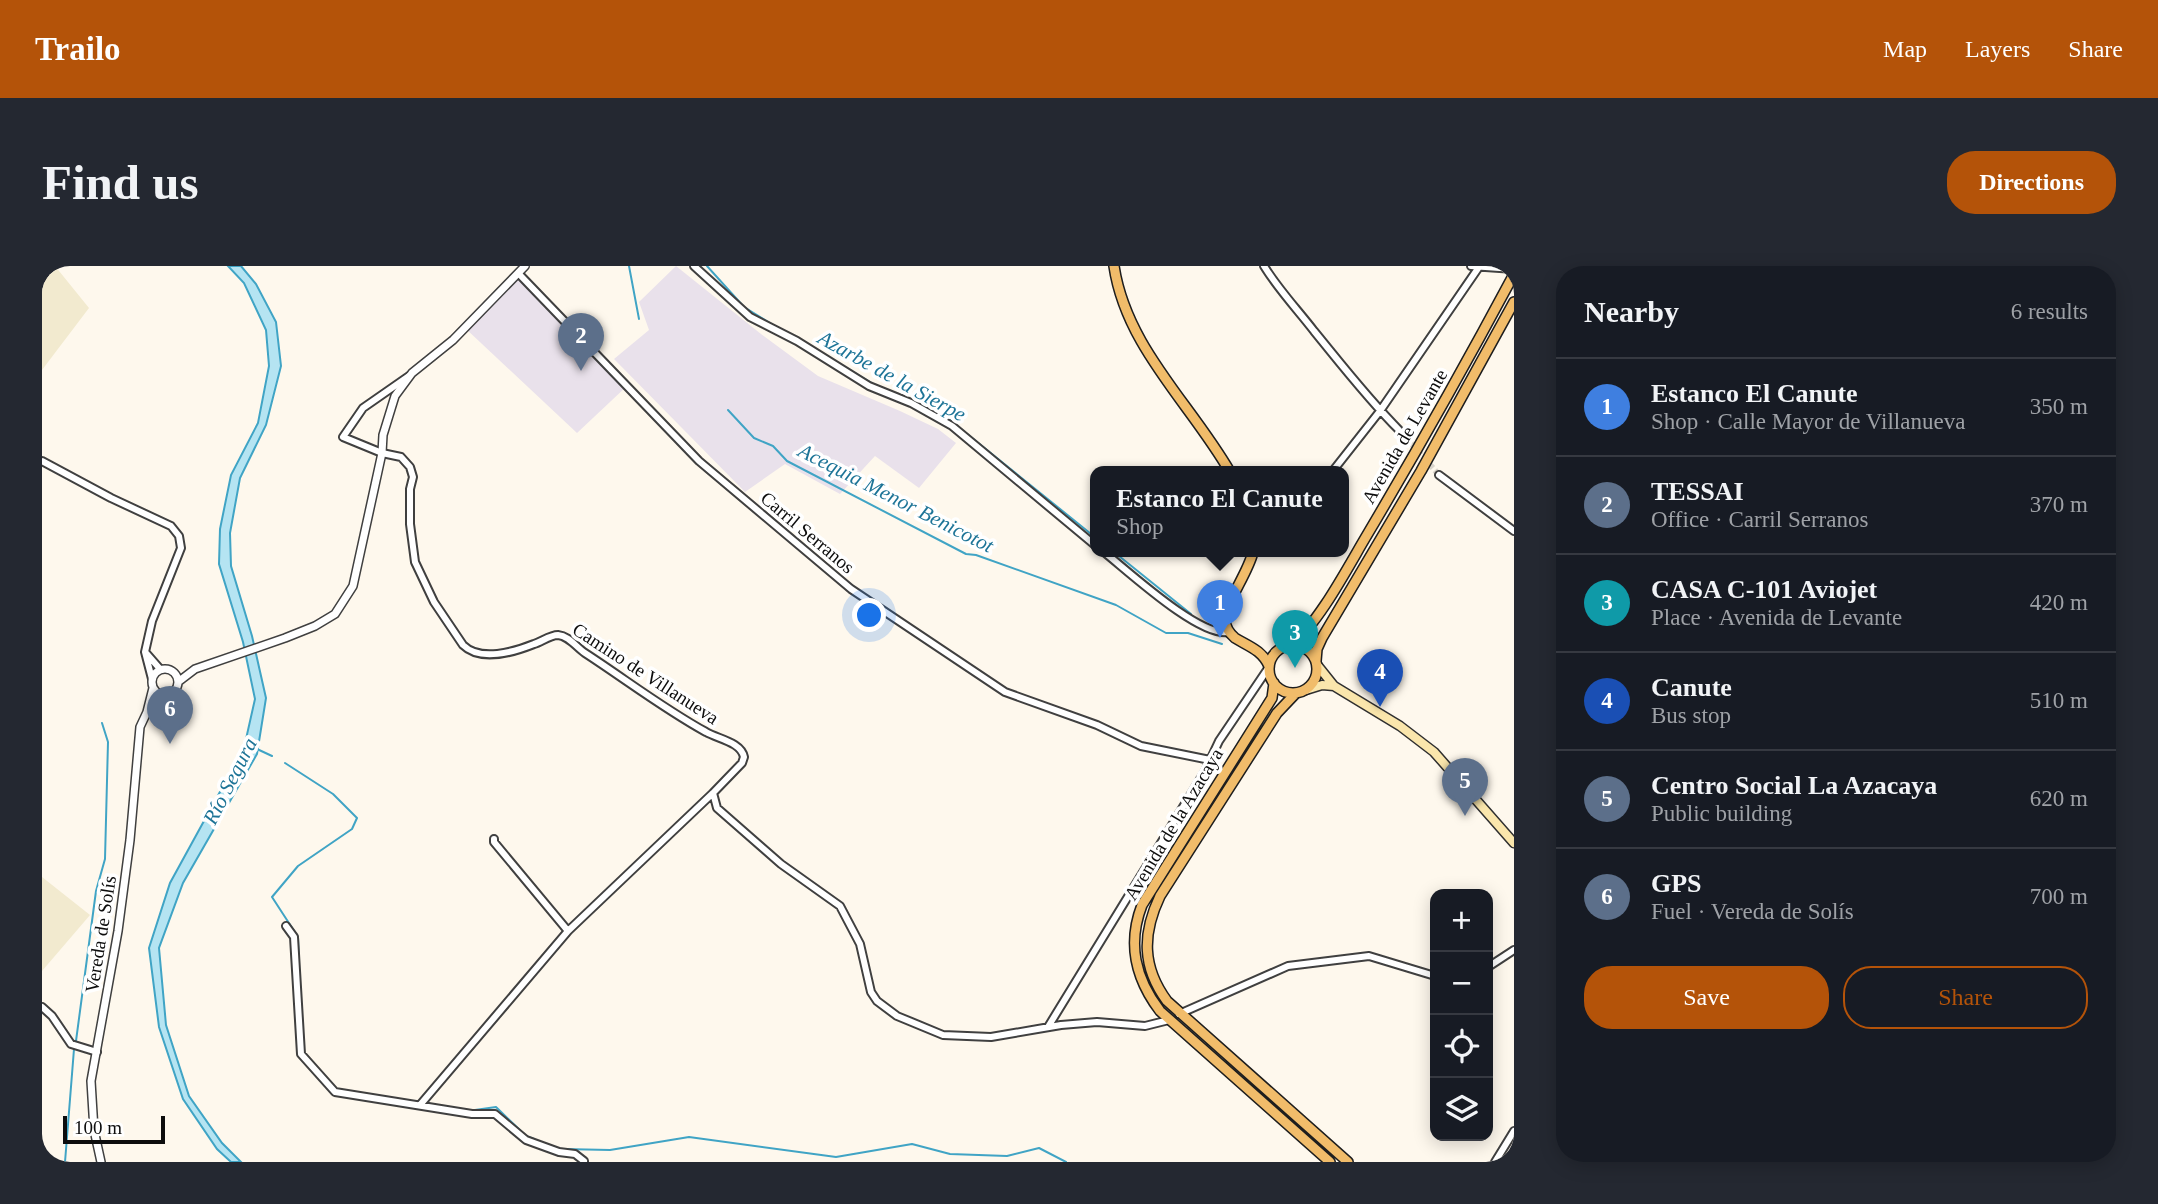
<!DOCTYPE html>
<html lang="en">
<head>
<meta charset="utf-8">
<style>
  :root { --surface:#171b24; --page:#242831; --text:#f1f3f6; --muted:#9ea1a6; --line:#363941; --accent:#b45309 }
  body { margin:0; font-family:"Times New Roman",serif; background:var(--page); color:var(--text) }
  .controls { position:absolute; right:21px; bottom:21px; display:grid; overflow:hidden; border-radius:14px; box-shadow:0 4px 18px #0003 }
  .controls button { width:63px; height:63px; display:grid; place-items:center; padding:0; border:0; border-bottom:2px solid var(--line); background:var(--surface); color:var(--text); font:35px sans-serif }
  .scale { position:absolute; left:21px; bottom:18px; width:102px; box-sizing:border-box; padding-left:7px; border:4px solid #0d0d0d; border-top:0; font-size:19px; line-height:24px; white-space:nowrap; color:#0d0d0d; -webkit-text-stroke:5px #fff; paint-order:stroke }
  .you { position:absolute; left:828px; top:350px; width:24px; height:24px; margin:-18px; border:5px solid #fff; border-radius:50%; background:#1a73e8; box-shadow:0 0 0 10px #1a73e833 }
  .badge { display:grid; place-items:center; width:46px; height:46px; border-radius:50%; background:var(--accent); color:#fff; font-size:23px; font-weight:700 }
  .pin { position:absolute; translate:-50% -58px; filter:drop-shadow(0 2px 4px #0008) }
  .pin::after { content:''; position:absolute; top:37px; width:24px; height:21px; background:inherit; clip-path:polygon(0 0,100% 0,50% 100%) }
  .popup { position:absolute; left:1048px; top:200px; width:259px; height:91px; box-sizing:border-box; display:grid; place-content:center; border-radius:14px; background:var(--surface); filter:drop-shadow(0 2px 5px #0005); font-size:23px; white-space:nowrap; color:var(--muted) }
  .popup b { font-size:26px; color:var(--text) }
  .popup::after { content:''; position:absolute; left:50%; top:100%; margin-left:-14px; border:14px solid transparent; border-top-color:var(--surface) }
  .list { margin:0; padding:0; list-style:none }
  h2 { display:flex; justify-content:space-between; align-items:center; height:91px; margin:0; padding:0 28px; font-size:30px }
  h2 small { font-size:23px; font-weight:400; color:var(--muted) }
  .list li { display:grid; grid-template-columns:46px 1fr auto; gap:21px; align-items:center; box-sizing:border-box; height:98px; padding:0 28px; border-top:2px solid var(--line) }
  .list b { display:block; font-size:26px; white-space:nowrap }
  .list p { margin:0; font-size:23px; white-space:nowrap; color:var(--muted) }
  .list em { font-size:23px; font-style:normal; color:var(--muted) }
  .actions { display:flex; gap:14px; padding:21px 28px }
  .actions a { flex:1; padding:16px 0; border:2px solid var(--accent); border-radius:28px; text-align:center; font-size:24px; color:var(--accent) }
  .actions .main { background:var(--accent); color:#fff }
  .icon { flex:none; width:38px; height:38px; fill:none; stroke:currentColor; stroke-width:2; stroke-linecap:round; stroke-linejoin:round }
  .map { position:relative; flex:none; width:1472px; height:896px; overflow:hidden; border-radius:28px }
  header { display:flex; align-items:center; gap:42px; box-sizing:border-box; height:98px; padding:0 35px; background:var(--accent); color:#fff }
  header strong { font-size:33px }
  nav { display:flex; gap:38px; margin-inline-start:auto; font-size:24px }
  .intro { display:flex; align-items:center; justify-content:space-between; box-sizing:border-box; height:168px; padding:0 42px }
  h1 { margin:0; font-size:49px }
  .button { padding:18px 32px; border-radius:28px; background:var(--accent); color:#fff; font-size:24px; font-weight:700 }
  main { display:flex; gap:42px; padding:0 42px }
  aside { flex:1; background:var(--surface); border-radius:28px; box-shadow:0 4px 18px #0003 }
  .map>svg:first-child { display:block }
  .industrial { fill:#e9e1eb }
  .farmland { fill:#f2eacf }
  .water { fill:#b5e4f2; stroke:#40a4c5; stroke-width:2 }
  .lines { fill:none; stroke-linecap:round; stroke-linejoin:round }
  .stream { stroke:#40a4c5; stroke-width:2 }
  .minor-tunnel { stroke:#dad5cb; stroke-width:6; stroke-dasharray:6 3; stroke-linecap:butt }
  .minor-casing { stroke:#404040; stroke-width:10 }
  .tertiary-casing { stroke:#404040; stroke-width:10 }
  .secondary-casing { stroke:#2f2f2f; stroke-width:11 }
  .primary-casing { stroke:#1e1e1e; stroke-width:12 }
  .minor { stroke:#fff; stroke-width:6 }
  .tertiary { stroke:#fff; stroke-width:7 }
  .secondary { stroke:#fae6ac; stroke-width:8 }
  .primary { stroke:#f1bc6a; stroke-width:9 }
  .labels { text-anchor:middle; stroke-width:7; stroke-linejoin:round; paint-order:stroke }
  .street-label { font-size:19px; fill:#0d0d0d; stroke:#fff }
  .water-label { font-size:21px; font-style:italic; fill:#1d7497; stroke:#fff }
</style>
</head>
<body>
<header>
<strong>Trailo</strong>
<nav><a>Map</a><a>Layers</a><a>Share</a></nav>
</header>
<div class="intro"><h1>Find us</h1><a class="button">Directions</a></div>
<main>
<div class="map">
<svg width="1472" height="896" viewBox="0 0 1472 896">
  <rect width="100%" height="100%" fill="#fef8ed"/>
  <path class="industrial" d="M634 0 719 68 776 110 858 145 896 163 914 177 877 222 833 190 798 228 743 198 703 226 572 93 607 64 597 36Z
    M477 8 585 120 535 167 423 62Z"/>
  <path class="farmland" d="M0 0H13L47 42 0 104Z
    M0 611 48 649 0 705Z"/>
  <path class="water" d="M186 0H199L214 18 234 56 239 100 224 159 198 212 188 267 189 300 210 370 224 432 215 488 141 617 117 682 124 759 147 830 180 877 199 896H189L175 883 141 833 117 761 107 682 128 617 202 482 213 433 201 376 177 298 178 263 189 209 216 157 227 100 224 64 202 17Z"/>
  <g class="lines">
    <path class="stream" d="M587 0 597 53
      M665 0 702 41 739 64
      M798 98 833 119
      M886 143 904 151 1054 272
      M686 144 712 172 731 180 745 195 924 288 934 289 1074 339 1124 367H1146L1180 378
      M1072 286 1149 348
      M215 483 230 490
      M243 497 291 528 315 552 310 563 256 600 230 631 256 671 257 702
      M34 775 54 625 63 593 66 476 60 457
      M426 845 454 841 484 870 492 873
      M520 883 568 884 647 871 794 891 870 878 908 888 965 890 997 882 1024 896
      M23 896 32 783"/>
    <path class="minor-tunnel" d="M1357 164 1397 209"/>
    <g class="minor-casing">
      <path id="minor" d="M652 0 708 51 755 75 827 120 869 137 910 160 1054 280
        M1222 0C1236 23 1255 43 1272 65 1299 98 1326 133 1357 164
        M1429 0 1472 3
        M477 8 657 195 809 323 963 426 1055 459 1099 480 1168 494
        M367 110 321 142 301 171 340 187 359 191 368 201 371 211 368 223V258L373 296 392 336 421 379C438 396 472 386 492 378 499 376 508 369 516 369 527 370 534 381 543 387 583 413 622 443 664 466 676 473 699 476 702 491L700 497 671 527 675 542 739 598 798 640 818 678 829 726 835 735 855 750 901 769 949 771 1019 759 1055 756 1103 760 1127 754
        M0 195 69 232 129 260 137 270 139 282 110 355 103 386 110 413
        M1290 206 1338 145 1437 1
        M1397 209 1472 265
        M1062 286C1086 305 1158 372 1187 366
        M104 387 118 403
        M452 573V576L526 665 671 527
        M244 660 252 671 259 788 293 826 430 848H453L484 874 517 886 533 888 542 895
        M1446 701 1472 684
        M0 741 10 750 29 778 55 786
        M1137 748 1246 700 1327 690 1393 710
        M1006 761 1163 505 1177 475 1227 401
        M378 839 526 665
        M1453 896 1472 865"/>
    </g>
    <g class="tertiary-casing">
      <path id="tertiary" d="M110 416a13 13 0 1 1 26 0a13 13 0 1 1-26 0Z
        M136 416 153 403 243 372 273 360 293 348 311 320 340 187 341 169 353 130 370 107 411 74 483 0
        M106 445 122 429
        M59 896 52 864 49 815 76 665 88 574 98 461 105 446 111 422"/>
    </g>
    <g class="secondary-casing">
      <path id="secondary" d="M1276 400 1292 420 1358 460 1392 486 1472 577
        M1264 424 1280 419 1292 420"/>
    </g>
    <g class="primary-casing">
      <path id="primary" d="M1072 0C1084 81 1149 138 1188 206
        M1211 286C1206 307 1184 336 1183 353 1183 361 1187 367 1193 372 1206 380 1220 384 1227 400
        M1250 378C1277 357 1307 299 1325 269 1376 183 1425 96 1472 8
        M1227 403a24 24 0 1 1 48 0a24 24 0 1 1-48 0Z
        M1274 395 1275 383 1280 372 1379 205 1472 36
        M1232 417 1230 432 1100 639C1085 678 1093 712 1118 745L1288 896
        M1254 427 1235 447 1118 630C1100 668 1100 701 1125 735L1306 896"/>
    </g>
    <use href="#minor" class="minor"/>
    <use href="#tertiary" class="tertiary"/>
    <use href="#secondary" class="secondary"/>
    <use href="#primary" class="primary"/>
  </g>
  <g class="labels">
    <g class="street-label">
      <text transform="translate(1362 170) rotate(-60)" y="7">Avenida de Levante</text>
      <text transform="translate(766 266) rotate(40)" y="7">Carril Serranos</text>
      <text transform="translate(604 407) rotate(33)" y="7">Camino de Villanueva</text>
      <text transform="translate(1131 558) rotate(-59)" y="7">Avenida de la Azacaya</text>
      <text transform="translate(58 668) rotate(-81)" y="7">Vereda de Solís</text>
    </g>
    <g class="water-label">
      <text transform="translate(850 110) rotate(29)" y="7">Azarbe de la Sierpe</text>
      <text transform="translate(854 232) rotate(27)" y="7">Acequia Menor Benicotot</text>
      <text transform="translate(188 515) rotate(-63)" y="7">Río Segura</text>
    </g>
  </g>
</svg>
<div class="controls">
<button>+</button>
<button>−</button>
<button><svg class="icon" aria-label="locate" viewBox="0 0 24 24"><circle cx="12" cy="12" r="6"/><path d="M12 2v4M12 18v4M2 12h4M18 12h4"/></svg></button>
<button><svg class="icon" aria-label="layers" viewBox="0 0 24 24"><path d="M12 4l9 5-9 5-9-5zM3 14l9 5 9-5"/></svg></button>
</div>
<div class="scale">100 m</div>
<div class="you"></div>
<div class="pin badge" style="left:1178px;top:372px;background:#3f7fe0">1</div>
<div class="popup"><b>Estanco El Canute</b>Shop</div>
<div class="pin badge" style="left:539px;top:105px;background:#5c6f8a">2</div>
<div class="pin badge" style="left:1253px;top:402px;background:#0f9aa8">3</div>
<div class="pin badge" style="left:1338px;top:441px;background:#1a4fb4">4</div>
<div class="pin badge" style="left:1423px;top:550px;background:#5c6f8a">5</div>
<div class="pin badge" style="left:128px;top:478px;background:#5c6f8a">6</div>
</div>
<aside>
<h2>Nearby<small>6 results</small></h2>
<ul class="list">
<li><span class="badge" style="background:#3f7fe0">1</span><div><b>Estanco El Canute</b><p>Shop · Calle Mayor de Villanueva</p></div><em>350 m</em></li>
<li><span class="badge" style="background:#5c6f8a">2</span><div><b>TESSAI</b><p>Office · Carril Serranos</p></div><em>370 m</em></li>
<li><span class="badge" style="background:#0f9aa8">3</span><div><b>CASA C-101 Aviojet</b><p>Place · Avenida de Levante</p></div><em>420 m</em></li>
<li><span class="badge" style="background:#1a4fb4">4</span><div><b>Canute</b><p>Bus stop</p></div><em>510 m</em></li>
<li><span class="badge" style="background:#5c6f8a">5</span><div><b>Centro Social La Azacaya</b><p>Public building</p></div><em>620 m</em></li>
<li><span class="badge" style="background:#5c6f8a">6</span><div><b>GPS</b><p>Fuel · Vereda de Solís</p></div><em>700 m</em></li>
</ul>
<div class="actions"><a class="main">Save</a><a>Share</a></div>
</aside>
</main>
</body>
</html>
